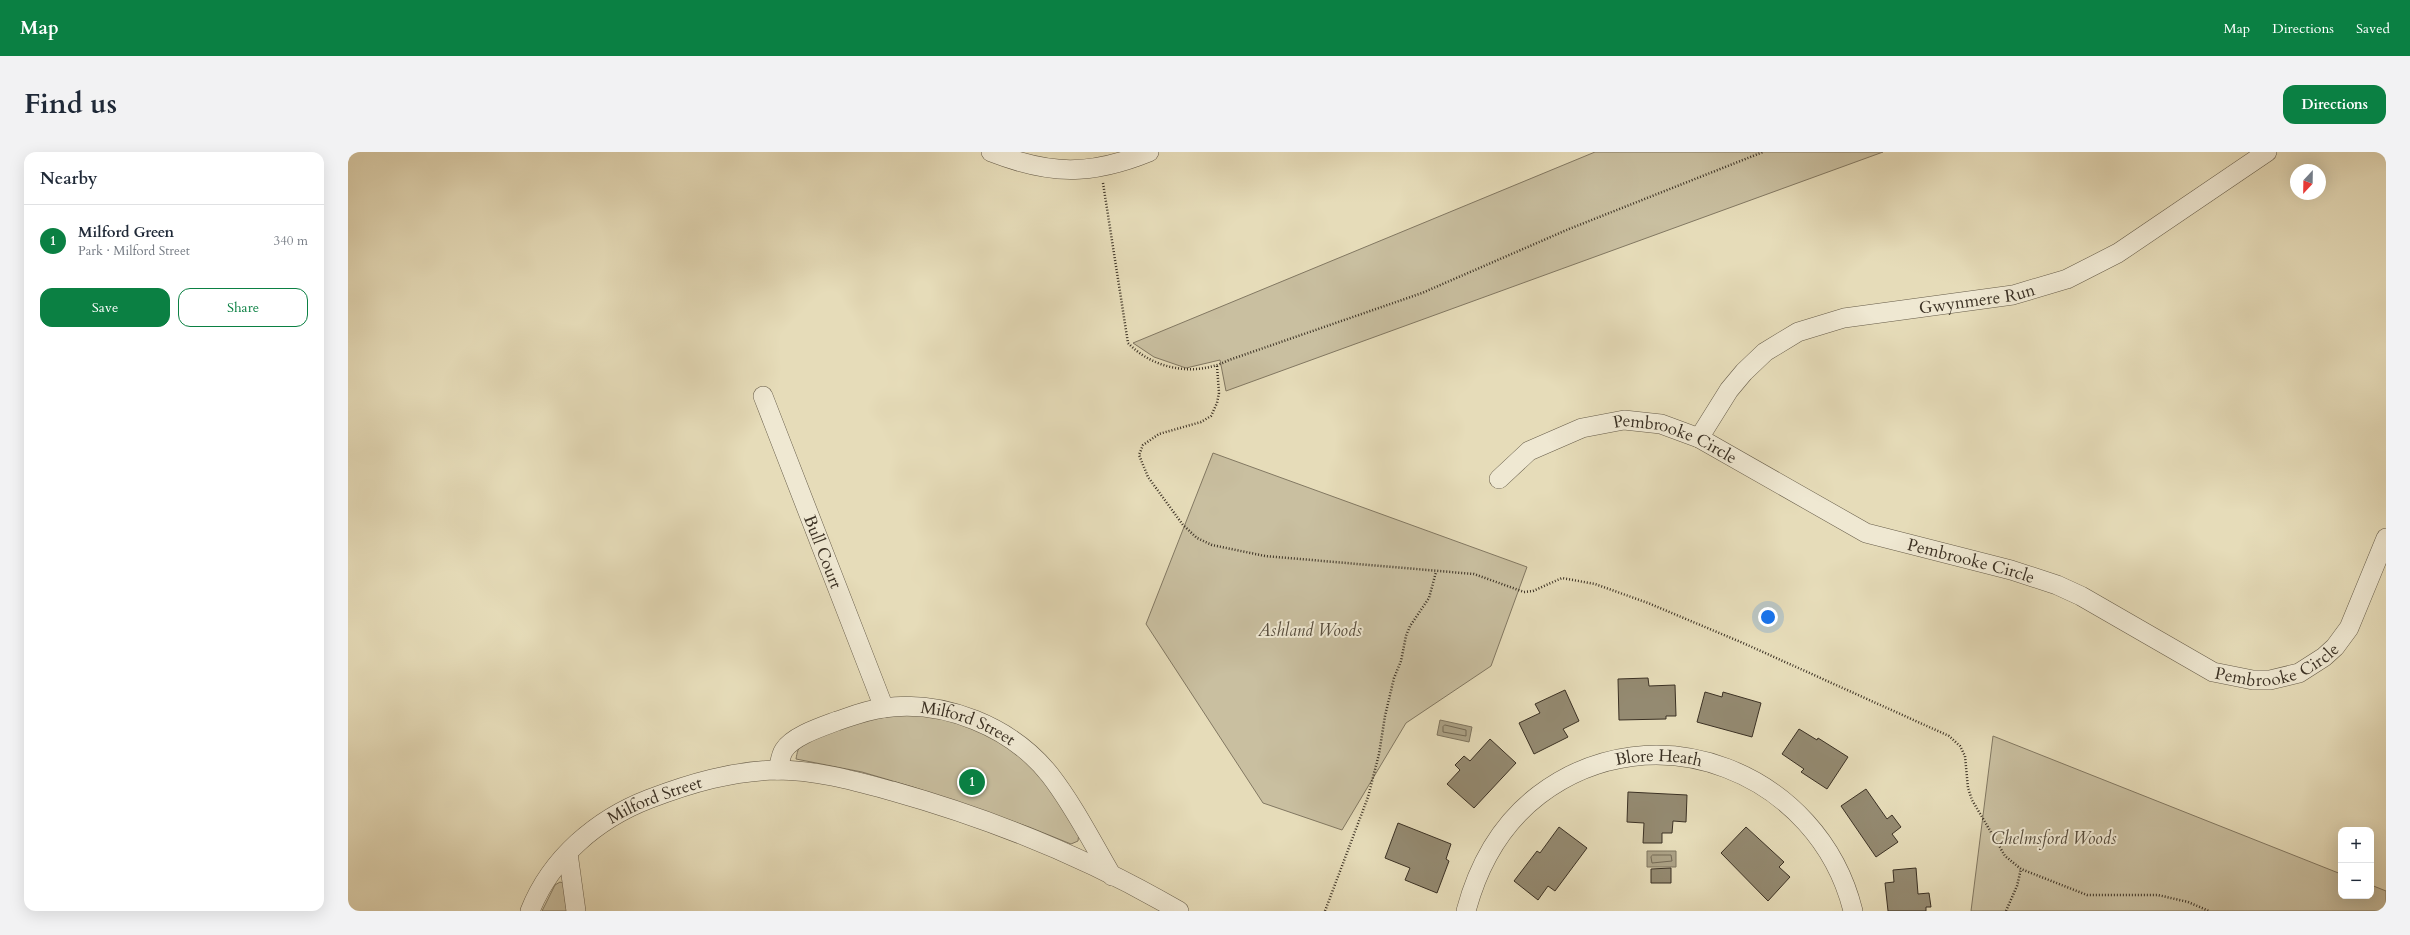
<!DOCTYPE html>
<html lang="en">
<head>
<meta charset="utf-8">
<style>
  :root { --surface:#fff; --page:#f2f2f3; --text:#1f2937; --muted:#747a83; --line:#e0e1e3; --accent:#0b8043 }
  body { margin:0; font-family:Cardo,serif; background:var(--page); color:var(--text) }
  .controls { position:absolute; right:12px; bottom:12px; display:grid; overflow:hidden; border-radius:8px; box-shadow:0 4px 16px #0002 }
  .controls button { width:36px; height:36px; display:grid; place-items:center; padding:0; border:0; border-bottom:1px solid var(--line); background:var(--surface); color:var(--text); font:20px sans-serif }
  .compass { position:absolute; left:1942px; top:12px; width:36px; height:36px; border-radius:50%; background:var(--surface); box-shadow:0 4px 16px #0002; rotate:202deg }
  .you { position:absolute; left:1420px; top:465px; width:14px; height:14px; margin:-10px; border:3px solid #fff; border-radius:50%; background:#1a73e8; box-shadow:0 0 0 6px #1a73e833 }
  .badge { display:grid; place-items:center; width:26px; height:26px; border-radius:50%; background:var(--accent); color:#fff; font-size:13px; font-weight:700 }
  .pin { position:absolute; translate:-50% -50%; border:2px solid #fff; box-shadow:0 1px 4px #0006 }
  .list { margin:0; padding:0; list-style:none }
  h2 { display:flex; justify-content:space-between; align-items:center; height:52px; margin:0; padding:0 16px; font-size:17px }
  h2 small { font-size:13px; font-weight:400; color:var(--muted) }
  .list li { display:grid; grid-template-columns:26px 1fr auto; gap:12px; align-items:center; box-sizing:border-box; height:72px; padding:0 16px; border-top:1px solid var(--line) }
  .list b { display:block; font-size:15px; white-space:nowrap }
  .list p { margin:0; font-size:13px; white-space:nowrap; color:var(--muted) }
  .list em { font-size:13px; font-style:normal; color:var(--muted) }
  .actions { display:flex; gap:8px; padding:12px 16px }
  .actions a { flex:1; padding:9px 0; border:1px solid var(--accent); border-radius:12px; text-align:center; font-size:14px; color:var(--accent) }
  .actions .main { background:var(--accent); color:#fff }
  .map { position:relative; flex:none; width:2038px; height:759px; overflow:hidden; border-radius:12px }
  header { display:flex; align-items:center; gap:24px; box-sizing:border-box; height:56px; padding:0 20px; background:var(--accent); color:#fff }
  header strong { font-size:19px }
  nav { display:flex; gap:22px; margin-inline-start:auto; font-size:14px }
  .intro { display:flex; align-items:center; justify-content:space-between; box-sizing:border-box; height:96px; padding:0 24px }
  h1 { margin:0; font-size:28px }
  .button { padding:10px 18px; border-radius:12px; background:var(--accent); color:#fff; font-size:14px; font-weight:700 }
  main { display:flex; gap:24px; padding:0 24px }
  aside { flex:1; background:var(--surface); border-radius:12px; box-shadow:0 4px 16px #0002 }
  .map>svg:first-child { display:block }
  .green { fill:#c9bfa0; stroke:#827862 }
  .water { fill:#aca286; stroke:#7f755f }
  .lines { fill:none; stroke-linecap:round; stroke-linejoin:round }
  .shore { stroke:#746a55; stroke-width:1 }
  .building { fill:#948a71; stroke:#3b3124 }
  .minor-casing { stroke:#665c49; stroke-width:20 }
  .path { stroke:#3b3124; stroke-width:2.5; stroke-dasharray:1 2; stroke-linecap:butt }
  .minor { stroke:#efe8d2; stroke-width:19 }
  .labels { text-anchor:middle; stroke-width:4; stroke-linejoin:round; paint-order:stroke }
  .street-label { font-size:17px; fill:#3b3124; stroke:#efe8d2 }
  .park-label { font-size:17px; font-style:italic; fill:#574d3d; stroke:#efe8d2 }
</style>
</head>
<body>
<header>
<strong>Map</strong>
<nav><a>Map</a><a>Directions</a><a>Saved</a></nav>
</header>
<div class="intro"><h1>Find us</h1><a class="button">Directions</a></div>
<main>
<aside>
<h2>Nearby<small></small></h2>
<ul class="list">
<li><span class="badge">1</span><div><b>Milford Green</b><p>Park · Milford Street</p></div><em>340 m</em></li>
</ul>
<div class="actions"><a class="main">Save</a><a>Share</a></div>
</aside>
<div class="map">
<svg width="2038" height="759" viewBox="0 0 2038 759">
  <rect width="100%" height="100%" fill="#e6dcb9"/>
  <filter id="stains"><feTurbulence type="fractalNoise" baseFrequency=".005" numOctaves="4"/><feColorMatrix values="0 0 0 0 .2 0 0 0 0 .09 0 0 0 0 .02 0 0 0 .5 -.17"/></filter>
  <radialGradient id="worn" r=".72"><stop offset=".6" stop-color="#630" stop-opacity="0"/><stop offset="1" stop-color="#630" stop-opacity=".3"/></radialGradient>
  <path class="green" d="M1247 0H1535L878 239 872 208 838 216 806 205 785 191Z
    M865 301 1179 415 1143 514 1058 571 994 678 915 651 798 472Z
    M543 562 589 565 634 579 666 599 696 626 731 680 730 689 723 692 681 675 565 635 514 620 448 607C449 601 450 595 455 591 479 576 516 570 543 562Z
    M1645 584 1993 722V744H2023V733L2038 739V759H1623Z
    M212 730 217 732 221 759H194L207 733Z"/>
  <path class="water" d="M1092 568 1124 575 1121 590 1089 583Z
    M1299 699H1328V715H1299Z"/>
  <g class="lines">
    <path class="shore" d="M1097 573 1118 578V584L1095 580V575Z
      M1305 703H1323L1324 709 1304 711 1303 705Z"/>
  </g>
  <path class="building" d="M1300 526 1301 534 1327 533 1328 564H1318V567L1271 568 1270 527Z
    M1217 538 1231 569 1215 577 1220 585 1186 602 1171 571 1192 561 1187 552Z
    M1357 540 1374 545 1375 540 1413 551 1404 585 1349 570Z
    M1451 577 1469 588 1470 586 1500 605 1479 637 1453 620 1456 617 1434 602Z
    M1142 587 1168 611 1126 656 1099 632 1112 618 1107 613 1116 604 1122 609Z
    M1518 637 1539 667 1544 663 1553 675 1544 682 1550 690 1528 705 1493 654Z
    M1280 640 1339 643 1338 670 1325 669 1324 681H1314V691H1295L1296 671 1279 670Z
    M1050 671 1103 692 1098 707 1101 709 1089 741 1057 728 1062 716 1037 706Z
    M1211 675 1239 696 1207 739 1200 734 1190 748 1166 729 1189 699 1192 701Z
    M1398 675 1436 710 1431 715 1442 725 1420 749 1373 701Z
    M1323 716V731H1303V717Z
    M1568 716 1570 742 1581 741 1583 755H1578V759H1540L1537 731 1546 730 1545 718Z"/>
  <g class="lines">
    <g class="minor-casing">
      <g id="minor">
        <path d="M643 0C702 23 742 24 801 0"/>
        <path id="s1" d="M415 244 536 556"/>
        <path id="s2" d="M1351 286 1381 238 1396 220 1417 200 1450 180 1496 166 1665 143 1719 127 1770 101 1919 0"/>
        <path id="s3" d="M1151 327 1181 299 1234 276 1276 268 1313 272 1351 286 1518 381 1663 418 1709 433 1733 444 1865 520 1905 528H1922L1951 521 1976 505 1987 495 2001 476 2038 386"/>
        <path id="s4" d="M430 618C432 612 432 604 436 598 445 584 473 575 489 569 504 564 519 558 535 556 596 547 664 575 702 623 726 654 744 690 764 724"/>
        <path d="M220 701 228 759"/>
        <path id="s5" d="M182 759C203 706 249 667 301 647 343 631 384 619 429 618 468 618 507 629 544 639 644 667 742 707 831 759"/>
        <path id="s6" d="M1118 759C1130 714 1153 672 1191 643 1307 555 1471 621 1505 759"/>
      </g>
    </g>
    <path class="path" d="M755 31 780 191C806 218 848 225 881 208L1074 141 1221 77 1415 0
      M869 214 871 241 869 251 863 264 853 270 811 282 795 293 791 303 800 325 835 373 849 386 864 393 917 404 1126 422 1176 440 1185 439 1214 426 1247 432 1300 451 1395 491 1601 584 1612 594 1617 604 1620 636 1624 648 1657 704 1673 717 1739 743H1810L1840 750 1861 759
      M977 759 1020 645 1031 602 1037 564 1046 526 1053 509 1058 484 1062 474 1081 446 1088 420
      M1658 759 1669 734 1673 717"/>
    <use href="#minor" class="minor"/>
  </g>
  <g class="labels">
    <g class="street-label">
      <text dy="6" stroke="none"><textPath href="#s2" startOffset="330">Gwynmere Run</textPath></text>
      <text dy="6" stroke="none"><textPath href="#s3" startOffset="196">Pembrooke Circle</textPath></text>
      <text dy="6" stroke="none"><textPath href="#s1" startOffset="167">Bull Court</textPath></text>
      <text dy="6" stroke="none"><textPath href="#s3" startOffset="520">Pembrooke Circle</textPath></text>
      <text dy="6" stroke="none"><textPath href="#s3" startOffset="856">Pembrooke Circle</textPath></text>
      <text dy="6" stroke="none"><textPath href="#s4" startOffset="218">Milford Street</textPath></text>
      <text dy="6" stroke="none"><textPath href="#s6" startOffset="268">Blore Heath</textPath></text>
      <text dy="6" stroke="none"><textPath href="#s5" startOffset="173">Milford Street</textPath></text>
    </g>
    <g class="park-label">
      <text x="962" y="484">Ashland Woods</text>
      <text x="1706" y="692">Chelmsford Woods</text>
    </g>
  </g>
  <rect width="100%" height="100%" filter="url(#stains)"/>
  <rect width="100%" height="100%" fill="url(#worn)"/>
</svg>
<div class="controls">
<button>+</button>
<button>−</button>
</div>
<svg class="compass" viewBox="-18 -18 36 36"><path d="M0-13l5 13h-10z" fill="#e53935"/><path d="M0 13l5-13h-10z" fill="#747a83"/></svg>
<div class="you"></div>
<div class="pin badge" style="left:624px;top:630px">1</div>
</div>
</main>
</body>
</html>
